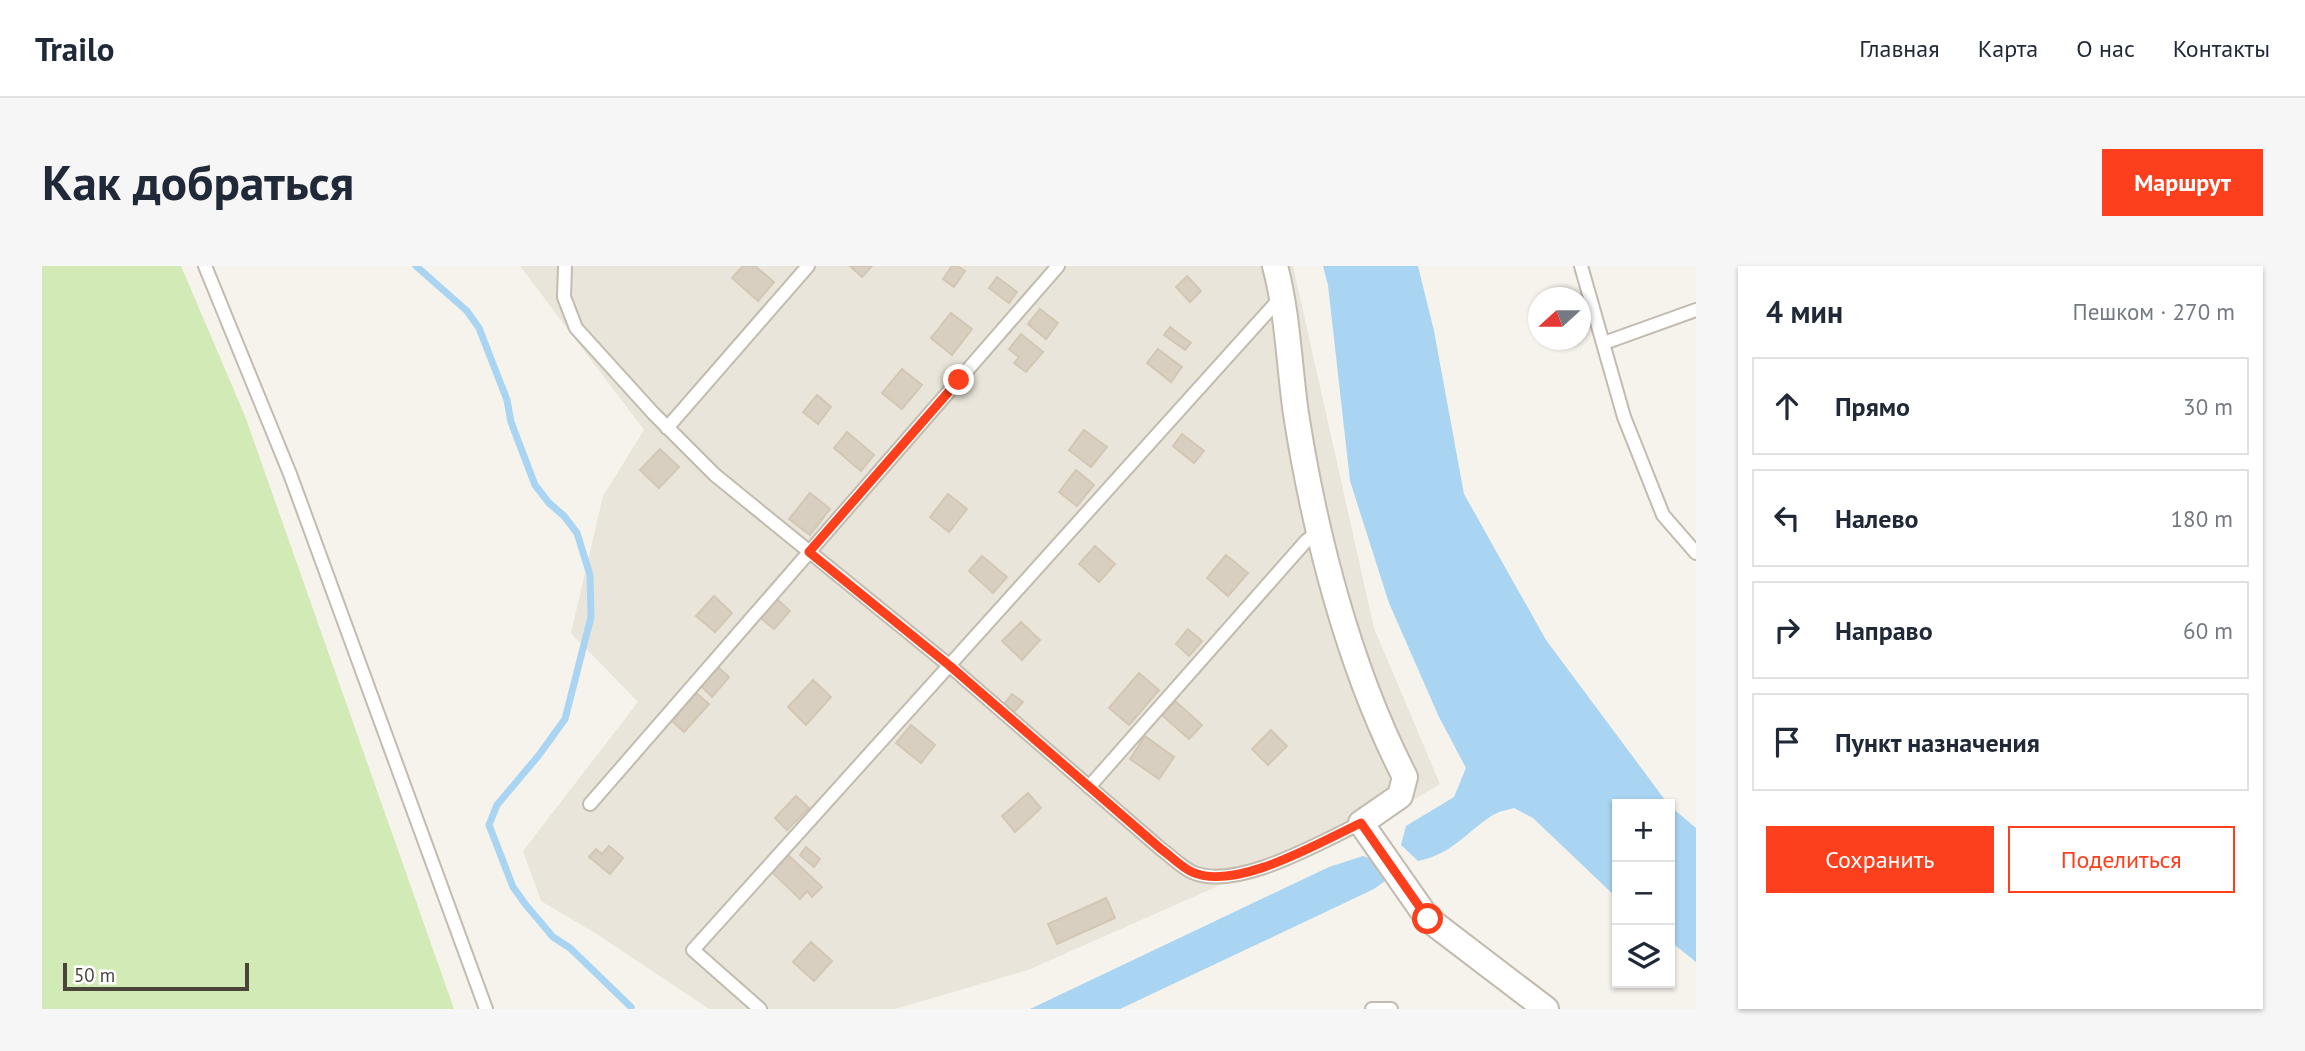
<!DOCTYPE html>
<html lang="ru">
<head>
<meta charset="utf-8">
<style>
  :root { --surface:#fff; --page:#f6f6f7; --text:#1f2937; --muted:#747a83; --line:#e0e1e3; --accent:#fc3f1d }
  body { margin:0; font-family:"PT Sans",sans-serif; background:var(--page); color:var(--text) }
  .controls { position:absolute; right:21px; bottom:21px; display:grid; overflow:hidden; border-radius:0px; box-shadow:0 2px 5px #0004 }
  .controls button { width:63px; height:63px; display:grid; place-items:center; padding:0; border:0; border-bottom:2px solid var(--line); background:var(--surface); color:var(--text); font:35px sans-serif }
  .compass { position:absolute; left:1486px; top:21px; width:63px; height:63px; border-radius:50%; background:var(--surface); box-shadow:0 2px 5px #0004; rotate:249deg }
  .scale { position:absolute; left:21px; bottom:18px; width:186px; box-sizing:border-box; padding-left:7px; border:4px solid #4b4439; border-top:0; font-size:19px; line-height:24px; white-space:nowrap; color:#4b4439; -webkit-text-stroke:5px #fff; paint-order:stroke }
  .stop { position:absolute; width:21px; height:21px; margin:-16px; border:5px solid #fc3f1d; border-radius:50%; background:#fff }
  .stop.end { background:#fc3f1d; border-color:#fff; box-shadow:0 2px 7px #0008 }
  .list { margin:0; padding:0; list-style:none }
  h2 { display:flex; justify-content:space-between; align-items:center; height:91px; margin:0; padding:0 28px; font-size:30px }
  h2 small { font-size:23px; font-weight:400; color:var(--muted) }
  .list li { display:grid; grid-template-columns:46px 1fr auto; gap:21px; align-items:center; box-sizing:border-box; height:98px; margin:0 14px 14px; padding:0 14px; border:2px solid var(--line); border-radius:0px }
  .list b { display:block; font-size:26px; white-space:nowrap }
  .list em { font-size:23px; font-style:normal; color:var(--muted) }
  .actions { display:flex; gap:14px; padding:21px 28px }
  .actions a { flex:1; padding:16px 0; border:2px solid var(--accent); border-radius:0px; text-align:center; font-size:24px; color:var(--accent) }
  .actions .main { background:var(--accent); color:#fff }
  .icon { flex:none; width:38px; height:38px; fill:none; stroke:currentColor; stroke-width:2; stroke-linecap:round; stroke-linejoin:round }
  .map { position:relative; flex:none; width:1654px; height:743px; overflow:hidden; border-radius:0px }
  header { display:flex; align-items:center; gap:42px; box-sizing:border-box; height:98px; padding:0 35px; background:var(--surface); border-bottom:2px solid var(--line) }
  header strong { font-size:33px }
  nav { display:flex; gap:38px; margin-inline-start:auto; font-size:24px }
  .intro { display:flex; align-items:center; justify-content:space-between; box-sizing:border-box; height:168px; padding:0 42px }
  h1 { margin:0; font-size:49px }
  .button { padding:18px 32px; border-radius:0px; background:var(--accent); color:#fff; font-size:24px; font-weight:700 }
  main { display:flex; gap:42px; padding:0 42px }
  aside { flex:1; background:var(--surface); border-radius:0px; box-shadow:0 2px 5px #0004 }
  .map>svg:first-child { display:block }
  .residential { fill:#eae5da }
  .green { fill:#d2eab5 }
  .water { fill:#a9d4f2 }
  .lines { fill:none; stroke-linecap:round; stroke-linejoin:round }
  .stream { stroke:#a9d4f2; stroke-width:7 }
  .building { fill:#d8cfc1; stroke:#d3c7b4; stroke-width:2 }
  .lane-casing { stroke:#c2bbae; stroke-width:16 }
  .street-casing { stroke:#c2bbae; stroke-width:28 }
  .lane { stroke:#fff; stroke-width:12 }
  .street { stroke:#fff; stroke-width:24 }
  .route { stroke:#fc3f1d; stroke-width:9 }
</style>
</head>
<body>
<header>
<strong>Trailo</strong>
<nav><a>Главная</a><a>Карта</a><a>О нас</a><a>Контакты</a></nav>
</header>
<div class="intro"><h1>Как добраться</h1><a class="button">Маршрут</a></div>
<main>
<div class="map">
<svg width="1654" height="743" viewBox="0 0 1654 743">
  <rect width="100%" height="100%" fill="#f6f3ec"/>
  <path class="residential" d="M478 0H1251L1332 362 1398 518 1371 534 986 704 853 743H667L553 667 499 635 481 585 596 436 529 367 561 230 602 164Z"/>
  <path class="green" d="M0 0H139L203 150 412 743H0Z"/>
  <path class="water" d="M1281 0H1376L1392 65 1422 228 1504 374 1626 538H1575V632L1491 552 1472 542C1466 544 1457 545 1451 549 1424 566 1411 588 1376 595L1359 579 1364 560 1412 531 1424 502 1397 451 1347 337 1308 215 1286 19Z
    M1628 540 1654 562V696L1628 675Z
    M1321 590 1333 594 1343 615 1332 623 1078 743H988L1287 601Z"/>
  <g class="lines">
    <path class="stream" d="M374 0 425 45 437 62 465 134 469 156 493 219 507 237 522 250 535 267 548 309 549 351 523 453 497 489 455 539 447 559 471 621 484 639 511 671 528 682 589 741"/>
  </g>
  <path class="building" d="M701 0H713L732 16 716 35 690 12Z
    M808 0H830L820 11Z
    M910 0H915L923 5 912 21 901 13Z
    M1145 10 1159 25 1148 36 1134 21Z
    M955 11 975 26 967 37 947 22Z
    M998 43 1016 57 1004 73 986 58Z
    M909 47 930 63 910 89 889 72Z
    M1128 61 1149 77 1143 84 1122 69Z
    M979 68 1001 86 984 106 972 97 977 91 967 83Z
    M1116 83 1140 101 1129 116 1105 97Z
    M860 103 880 119 860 143 840 127Z
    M775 129 789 141 776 158 761 146Z
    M1042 164 1065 181 1049 201 1027 184Z
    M805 166 832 189 819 205 792 182Z
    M1140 168 1162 185 1152 197 1131 180Z
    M618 183 637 201 617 222 598 204Z
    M1034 204 1052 219 1035 240 1017 226Z
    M768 227 788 243 768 269 747 253Z
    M906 228 925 243 907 266 888 251Z
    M1053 280 1073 298 1057 316 1037 298Z
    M1184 289 1206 307 1186 330 1165 312Z
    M940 290 965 311 951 327 927 305Z
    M672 330 690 347 673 366 654 350Z
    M735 333 748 345 732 363 719 352Z
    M979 356 998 374 980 394 960 375Z
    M1146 363 1160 375 1147 390 1134 378Z
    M676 401 687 411 670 431 659 420Z
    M1097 407 1117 424 1087 459 1067 442Z
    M771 414 789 431 764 459 746 441Z
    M654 427 667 438 642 466 630 455Z
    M970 428 981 436 972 446 962 438Z
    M1133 435 1160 459 1147 473 1120 449Z
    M869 459 893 479 879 497 854 477Z
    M1229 464 1245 480 1226 499 1210 483Z
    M1103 470 1132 491 1117 513 1088 493Z
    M986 527 999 542 973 566 960 550Z
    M754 530 767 542 745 564 733 552Z
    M567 580 581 592 568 608 547 591 554 583 560 588Z
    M764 581 778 593 772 601 758 589Z
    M746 589 780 621 770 631 765 625 758 633 730 606Z
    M1064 632 1073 652 1015 678 1006 658Z
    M769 676 790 695 772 715 751 696Z"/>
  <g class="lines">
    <g class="lane-casing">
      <path id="lane" d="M163 0 248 208 444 743
        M523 0 522 31 534 62 611 147 673 209 908 400 1119 583C1129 590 1139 601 1150 606 1194 626 1278 576 1319 557
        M1539 0 1582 151 1621 249 1654 287
        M1562 77 1654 44
        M625 162 766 0
        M1047 521 1264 275 1276 266
        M548 538 1016 0
        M718 743 651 684 1240 30
        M1330 743H1349"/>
    </g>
    <g class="street-casing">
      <path id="street" d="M1233 0C1246 49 1247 99 1254 148 1273 269 1307 402 1363 511L1358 530 1319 557 1386 653 1504 743"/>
    </g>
    <use href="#lane" class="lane"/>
    <use href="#street" class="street"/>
  </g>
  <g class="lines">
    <path class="route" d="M917 114 767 286 908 400 1119 583C1129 590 1139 601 1150 606 1194 626 1278 576 1319 557L1386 653"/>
  </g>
</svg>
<div class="controls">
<button>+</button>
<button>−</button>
<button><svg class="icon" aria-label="layers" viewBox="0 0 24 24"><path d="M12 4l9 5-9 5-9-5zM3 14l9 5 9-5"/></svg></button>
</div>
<svg class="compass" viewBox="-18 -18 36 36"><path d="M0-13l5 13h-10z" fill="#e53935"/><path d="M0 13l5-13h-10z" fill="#747a83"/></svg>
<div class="scale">50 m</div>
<div class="stop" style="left:1386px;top:653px"></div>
<div class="stop end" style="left:917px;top:114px"></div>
</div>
<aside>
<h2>4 мин<small>Пешком · 270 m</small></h2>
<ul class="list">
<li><svg class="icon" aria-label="ahead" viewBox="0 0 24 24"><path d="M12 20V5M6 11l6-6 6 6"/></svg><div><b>Прямо</b></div><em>30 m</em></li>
<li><svg class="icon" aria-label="left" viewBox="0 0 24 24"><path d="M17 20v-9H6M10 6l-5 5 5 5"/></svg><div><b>Налево</b></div><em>180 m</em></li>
<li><svg class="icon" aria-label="right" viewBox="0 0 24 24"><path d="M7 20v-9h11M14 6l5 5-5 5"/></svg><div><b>Направо</b></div><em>60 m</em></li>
<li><svg class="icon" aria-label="arrive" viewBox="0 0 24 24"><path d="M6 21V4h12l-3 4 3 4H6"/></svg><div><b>Пункт назначения</b></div></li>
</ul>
<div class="actions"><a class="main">Сохранить</a><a>Поделиться</a></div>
</aside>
</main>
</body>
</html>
